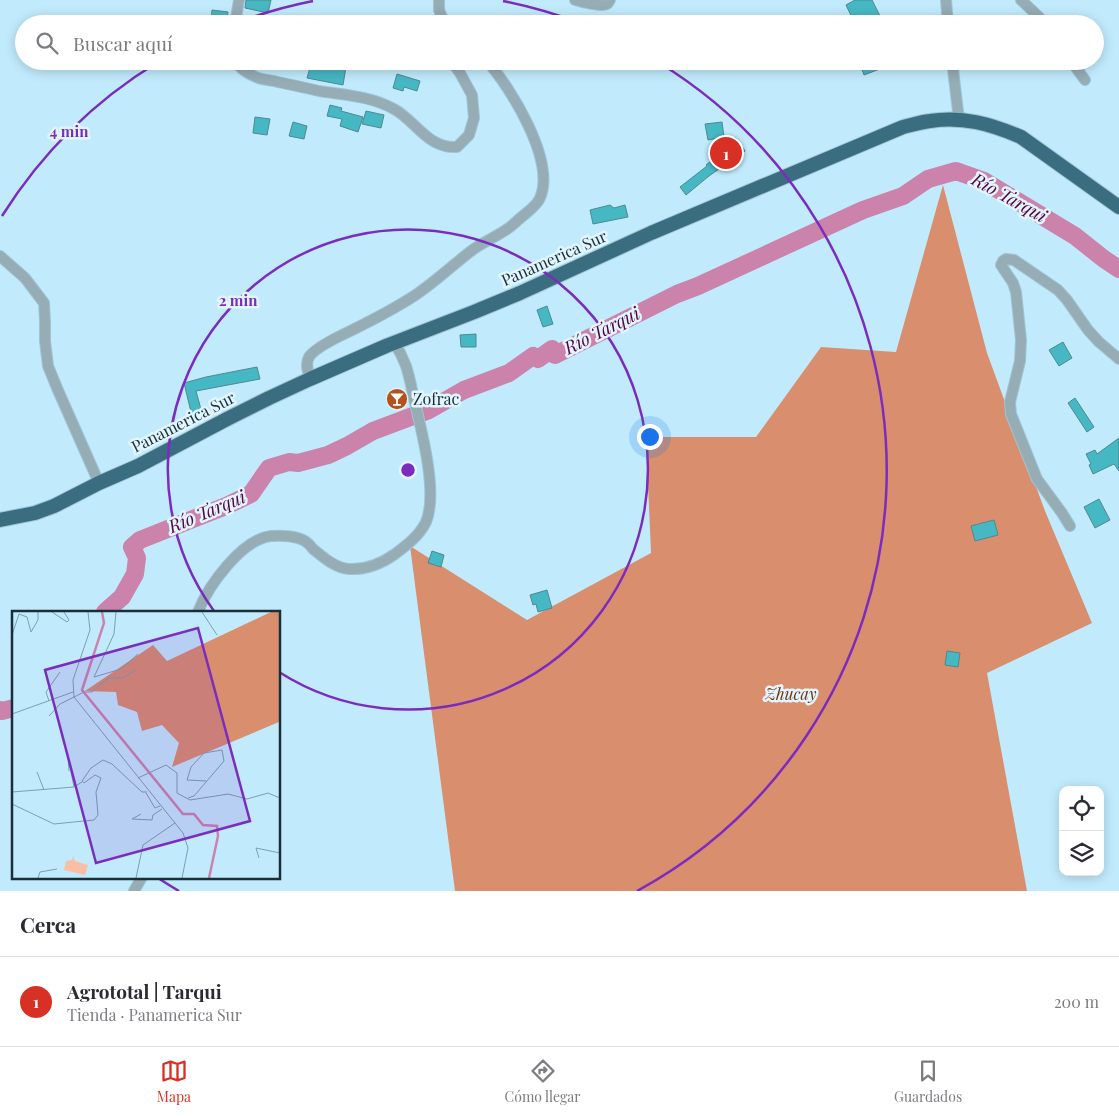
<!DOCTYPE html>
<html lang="es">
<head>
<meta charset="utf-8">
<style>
  :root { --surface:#fff; --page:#f2f2f3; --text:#2b2b33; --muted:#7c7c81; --line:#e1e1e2; --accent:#d93025 }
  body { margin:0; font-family:"Playfair Display",serif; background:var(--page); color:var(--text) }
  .controls { position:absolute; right:15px; bottom:15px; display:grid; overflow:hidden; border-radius:10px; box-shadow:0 2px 12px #0003 }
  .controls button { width:45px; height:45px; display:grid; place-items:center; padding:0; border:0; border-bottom:1px solid var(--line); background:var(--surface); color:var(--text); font:25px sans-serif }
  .you { position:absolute; left:649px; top:436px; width:18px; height:18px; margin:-12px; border:4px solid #fff; border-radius:50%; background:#1a73e8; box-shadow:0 0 0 8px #1a73e833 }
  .badge { display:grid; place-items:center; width:32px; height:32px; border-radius:50%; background:var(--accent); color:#fff; font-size:16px; font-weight:700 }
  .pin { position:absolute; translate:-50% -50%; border:2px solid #fff; box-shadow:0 1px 5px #0006 }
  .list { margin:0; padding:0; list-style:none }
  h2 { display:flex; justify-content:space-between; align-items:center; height:65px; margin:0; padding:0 20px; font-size:21px }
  h2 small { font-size:16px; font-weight:400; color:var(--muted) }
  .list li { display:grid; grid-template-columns:32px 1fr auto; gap:15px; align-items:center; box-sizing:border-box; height:90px; padding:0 20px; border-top:1px solid var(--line) }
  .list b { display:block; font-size:19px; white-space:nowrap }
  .list p { margin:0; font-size:16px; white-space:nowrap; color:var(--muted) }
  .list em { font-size:16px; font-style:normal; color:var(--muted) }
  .icon { flex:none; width:28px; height:28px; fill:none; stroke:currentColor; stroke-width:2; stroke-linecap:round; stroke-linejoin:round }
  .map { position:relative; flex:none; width:1119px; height:891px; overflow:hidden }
  .search { position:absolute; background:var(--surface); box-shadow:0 2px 12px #0003; left:15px; right:15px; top:15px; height:55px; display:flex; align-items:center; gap:12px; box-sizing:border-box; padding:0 18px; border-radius:28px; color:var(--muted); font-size:19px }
  .sheet { height:155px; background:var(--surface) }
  nav { display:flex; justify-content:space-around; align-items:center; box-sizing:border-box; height:70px; border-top:1px solid var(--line); background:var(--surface); font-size:14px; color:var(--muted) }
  nav a { display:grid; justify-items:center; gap:2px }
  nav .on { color:var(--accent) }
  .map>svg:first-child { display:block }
  .forest { fill:#d98e6d }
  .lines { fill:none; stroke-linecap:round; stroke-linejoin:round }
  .river { stroke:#cb83ac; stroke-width:18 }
  .building { fill:#46b8c4; stroke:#4e898f }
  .minor-casing { stroke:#9fc5d5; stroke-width:12 }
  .highway-casing { stroke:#9fc5d5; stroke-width:16 }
  .minor { stroke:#96adb6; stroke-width:10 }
  .highway { stroke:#3a6d80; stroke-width:14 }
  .ring { fill:none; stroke:#7b2cbf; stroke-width:2.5 }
  .labels { text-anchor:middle; stroke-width:5; stroke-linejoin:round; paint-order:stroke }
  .street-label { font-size:16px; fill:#192e36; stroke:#e0f5fd }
  .poi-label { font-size:16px; fill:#192e36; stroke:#e0f5fd; text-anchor:start }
  .park-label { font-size:16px; font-style:italic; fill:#75310c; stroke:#e0f5fd }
  .water-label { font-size:18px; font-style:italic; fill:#59003f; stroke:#e0f5fd }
  .inset-river { fill:none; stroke:#cb83ac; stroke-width:2.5 }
  .inset-road { fill:none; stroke:#7e9fad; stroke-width:1 }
  .view { fill:#7b2cbf; fill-opacity:0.15; stroke:#7b2cbf; stroke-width:2.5 }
  .inset-edge { fill:none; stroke:#192e36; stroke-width:2.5 }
  .centre { fill:#7b2cbf; stroke:#e0f5fd; stroke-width:2.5 }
  .ring-label { font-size:15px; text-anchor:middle; font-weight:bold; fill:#7b2cbf; stroke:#e0f5fd; stroke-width:5; stroke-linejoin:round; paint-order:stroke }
</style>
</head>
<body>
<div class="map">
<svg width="1119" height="891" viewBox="0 0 1119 891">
  <rect width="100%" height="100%" fill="#c1ebfd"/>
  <path class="forest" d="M943 185 987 353 1045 511 1092 623 987 673 1027 891H455L410 546 527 620 651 553 646 437H756L821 347 896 352Z"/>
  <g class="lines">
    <path class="river" d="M105 612 122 597 135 574 137 558 132 547 140 540 226 506 251 494 269 468 289 462 298 463 328 455 347 446 373 431 429 410 464 390 509 373 533 356 538 359 552 349 555 355 677 294 698 286 863 210 903 196 928 179 956 171 984 181 1075 236 1104 259 1119 269
      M0 710 2 711 14 708"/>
  </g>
  <path class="building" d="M246 0H271L268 13 245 8Z
    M855 0H872L884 24H855L846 5Z
    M212 10 228 12 227 23 211 21Z
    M312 61 331 66 332 61H347L343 85 307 78Z
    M859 61H898V62L864 75Z
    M397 74 420 81 417 91 404 87 403 91 393 88Z
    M330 105 342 108 341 111 363 117 358 132 340 126 342 119 327 116Z
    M366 111 384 115 381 128 362 124Z
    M255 117 270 119 267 135 253 133Z
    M293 122 307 126 304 139 289 136Z
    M722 122 724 137 708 140 705 124Z
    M732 138H736L745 151 709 176 686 195 680 187 707 166 706 165 715 158 712 153Z
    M610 205 614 208 625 205 628 217 593 224 590 210Z
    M547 306 553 324 543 327 537 310Z
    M476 334V347H461L460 335Z
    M1063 342 1072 358 1059 366 1049 350Z
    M257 367 260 379 196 391 202 413 192 416 184 383 206 377Z
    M1075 398 1094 427 1087 432 1068 403Z
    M1119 438V471L1114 464 1093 474 1089 465 1091 464 1086 454 1095 450 1097 454Z
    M1099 499 1110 520 1095 528 1084 507Z
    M994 520 998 535 975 541 971 526Z
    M432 551 444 555 441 567 428 563Z
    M547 590 552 608 538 612 536 604 533 605 530 595Z
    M947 651 960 653 958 667 945 665Z"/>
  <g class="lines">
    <g class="minor-casing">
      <path id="minor" d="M439 0V10L445 24
        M575 0C582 2 601 7 607 4 609 3 609 1 610 0
        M946 0 948 24
        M1021 0 1039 17 1044 24
        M235 24 239 0
        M235 61C239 68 249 74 256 77 262 80 271 80 278 82 292 85 306 88 319 91 344 95 371 96 394 109 416 121 428 149 457 147L469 135 474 118 472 95 460 73 451 61
        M952 61 959 120
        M1071 61 1085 80
        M0 256 25 278 44 303 45 321V341L48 366 57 388 99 483
        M310 379C308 372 305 364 309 357 314 349 332 340 340 336 367 323 393 310 417 294 436 281 453 265 471 251 483 242 498 236 510 227 515 223 519 219 524 215 530 210 537 205 540 198 556 161 511 88 487 61
        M1070 526 1062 513 1037 479 1011 414 1010 402 1020 361 1021 340 1016 292 1013 283 1001 265 1003 261 1006 259 1014 260 1058 290 1067 300 1088 330 1099 342 1119 359
        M198 612C208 586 242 539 271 536 281 535 296 536 305 541 308 543 311 546 313 549 323 557 335 568 349 569 366 570 381 564 395 554 407 545 419 536 426 522 438 493 422 433 415 403 412 391 410 378 406 366 403 358 399 350 394 342
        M134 891 142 877"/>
    </g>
    <g class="highway-casing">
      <path id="highway" d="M0 520 35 513 54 506 99 483 138 466 227 419 269 398 310 379 386 346 474 312 520 293 651 233 903 127C912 125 921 122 930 121 963 116 991 124 1021 137L1119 207"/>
    </g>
    <use href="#minor" class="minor"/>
    <use href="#highway" class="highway"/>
  </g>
  <g class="ring">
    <path d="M214 611A240 240 0 1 1 279 672"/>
    <path d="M179 891A479 479 0 0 1 158 878M2 216A479 479 0 0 1 158 62M236 23A479 479 0 0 1 313 1M503 1A479 479 0 0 1 580 23M658 62A479 479 0 0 1 637 891"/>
  </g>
  <defs>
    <g id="bar-disc" transform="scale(1.125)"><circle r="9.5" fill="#b5511c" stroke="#e0f5fd"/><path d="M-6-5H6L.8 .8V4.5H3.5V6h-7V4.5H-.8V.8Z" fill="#fff"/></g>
  </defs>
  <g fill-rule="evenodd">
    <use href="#bar-disc" x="397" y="399"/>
  </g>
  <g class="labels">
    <g class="street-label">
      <text transform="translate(554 258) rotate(-24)" y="6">Panamerica Sur</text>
      <text transform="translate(183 422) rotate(-27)" y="6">Panamerica Sur</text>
    </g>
    <g class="poi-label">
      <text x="413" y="405">Zofrac</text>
    </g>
    <g class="park-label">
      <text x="791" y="700">Zhucay</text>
    </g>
    <g class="water-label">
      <text transform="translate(1009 198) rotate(29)" y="6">Río Tarqui</text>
      <text transform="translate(602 331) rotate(-27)" y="6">Río Tarqui</text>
      <text transform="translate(207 512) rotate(-23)" y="6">Río Tarqui</text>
    </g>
  </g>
  <g transform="translate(12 611)">
    <rect width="268" height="268" fill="#c1ebfd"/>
    <path d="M61 245 63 250 76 254 73 264 52 259 54 250 60 249Z" fill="#fabea4"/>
    <path d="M259 1H267V111L160 156 167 132 150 114 130 120 125 101 106 94 104 81 73 80 141 34 155 50Z" fill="#d98e6d"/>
    <path class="inset-river" d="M90 1 92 12 70 79 171 203H182L191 214 205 215 206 225 197 267"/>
    <path class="inset-road" d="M40 1 55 11 57 9 52 1M76 1 78 19 61 69 62 86 171 222 176 237 170 267M104 1 102 23 82 66 109 58 126 43M190 1 205 24M0 24 7 3 15 6 19 21 26 9V1M37 90 34 81 48 61M0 103 61 81M37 105 48 93 72 81H80L96 67H111L125 58M57 160 56 146 62 176M25 161 32 179M126 167 154 154 165 162V182L178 189 216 183 235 188 256 182 268 187M0 181 62 176 70 171M134 182 143 197 148 195M176 187 182 185 212 150 210 139 192 142 179 156 175 169 194 170M0 193 42 213 82 209 86 204 84 181 89 167 83 164 72 172 70 170 79 157 91 149 100 153 130 181H135M129 203 120 208 140 209 141 204 150 198M247 247 244 237 268 242M26 267 28 261 45 258M124 267 131 234 163 212"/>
    <path class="view" d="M186 17 238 210 84 252 33 59Z"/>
    <rect width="268" height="268" class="inset-edge"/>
  </g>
  <circle cx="408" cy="470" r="8" class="centre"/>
  <g class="ring-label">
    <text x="69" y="137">4 min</text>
    <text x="238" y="306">2 min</text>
  </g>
</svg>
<div class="controls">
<button><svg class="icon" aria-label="locate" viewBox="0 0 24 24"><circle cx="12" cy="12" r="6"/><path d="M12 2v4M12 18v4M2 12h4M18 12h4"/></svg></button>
<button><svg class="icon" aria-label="layers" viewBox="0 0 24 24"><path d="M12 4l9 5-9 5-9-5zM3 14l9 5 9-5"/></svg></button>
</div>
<div class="you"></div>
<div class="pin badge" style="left:726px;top:153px">1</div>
<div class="search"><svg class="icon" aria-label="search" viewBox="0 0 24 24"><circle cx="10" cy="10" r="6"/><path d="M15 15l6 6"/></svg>Buscar aquí</div>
</div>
<section class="sheet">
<h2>Cerca<small></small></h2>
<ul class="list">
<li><span class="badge">1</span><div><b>Agrototal | Tarqui</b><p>Tienda · Panamerica Sur</p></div><em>200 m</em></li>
</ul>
</section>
<nav>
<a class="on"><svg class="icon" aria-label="map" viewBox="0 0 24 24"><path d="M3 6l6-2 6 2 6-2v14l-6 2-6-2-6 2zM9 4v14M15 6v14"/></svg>Mapa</a>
<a><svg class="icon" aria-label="directions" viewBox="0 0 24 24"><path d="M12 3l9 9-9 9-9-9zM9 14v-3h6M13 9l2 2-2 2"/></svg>Cómo llegar</a>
<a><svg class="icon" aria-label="saved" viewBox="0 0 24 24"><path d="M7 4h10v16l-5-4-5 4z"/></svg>Guardados</a>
</nav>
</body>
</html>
